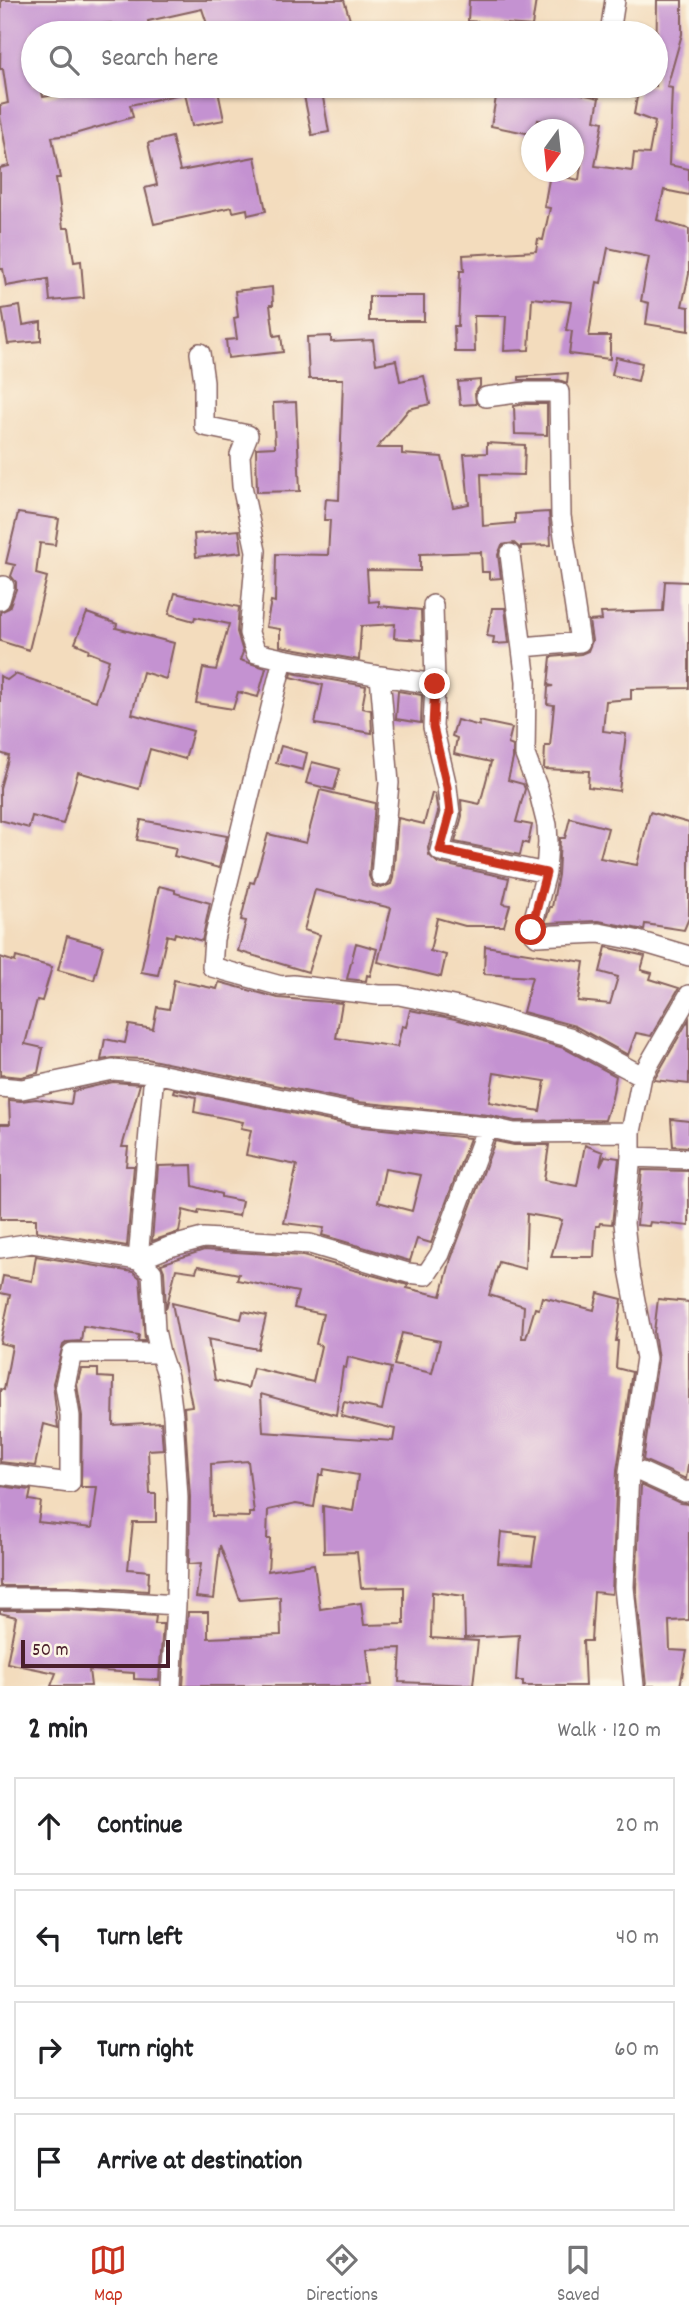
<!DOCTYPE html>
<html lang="en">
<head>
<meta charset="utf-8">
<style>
  :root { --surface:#fff; --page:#f2f2f2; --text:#202124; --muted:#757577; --line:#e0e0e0; --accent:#c8321e }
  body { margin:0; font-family:Dekko,sans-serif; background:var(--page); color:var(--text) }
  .compass { position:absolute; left:521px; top:119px; width:63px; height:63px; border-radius:50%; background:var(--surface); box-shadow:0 2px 5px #0004; rotate:195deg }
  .scale { position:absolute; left:21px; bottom:18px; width:149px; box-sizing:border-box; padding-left:7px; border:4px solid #4a1f2b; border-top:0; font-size:19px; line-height:24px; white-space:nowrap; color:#4a1f2b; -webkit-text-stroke:5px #fcf5e5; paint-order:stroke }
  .stop { position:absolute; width:21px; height:21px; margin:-16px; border:5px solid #c8321e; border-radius:50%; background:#fff }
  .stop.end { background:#c8321e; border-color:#fff; box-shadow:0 2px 7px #0008 }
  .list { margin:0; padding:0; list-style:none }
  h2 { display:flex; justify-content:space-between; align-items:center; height:91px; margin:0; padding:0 28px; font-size:30px }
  h2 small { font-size:23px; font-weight:400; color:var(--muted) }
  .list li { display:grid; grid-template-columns:46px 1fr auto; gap:21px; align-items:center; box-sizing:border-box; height:98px; margin:0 14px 14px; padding:0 14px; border:2px solid var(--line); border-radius:0px }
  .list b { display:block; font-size:26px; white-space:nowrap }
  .list em { font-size:23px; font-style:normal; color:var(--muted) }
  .icon { flex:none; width:38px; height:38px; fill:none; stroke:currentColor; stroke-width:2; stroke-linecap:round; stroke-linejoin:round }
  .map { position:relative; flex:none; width:689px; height:1686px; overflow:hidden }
  .search { position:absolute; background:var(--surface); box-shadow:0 2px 5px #0004; left:21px; right:21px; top:21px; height:77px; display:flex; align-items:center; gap:18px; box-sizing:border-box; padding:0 24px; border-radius:38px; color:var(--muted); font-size:26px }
  .sheet { height:539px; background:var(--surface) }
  nav { display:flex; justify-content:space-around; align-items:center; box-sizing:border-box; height:98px; border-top:2px solid var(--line); background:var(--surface); font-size:19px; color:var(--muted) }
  nav a { display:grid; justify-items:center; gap:4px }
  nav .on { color:var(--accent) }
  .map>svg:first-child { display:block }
  .building { fill:#c492d1; fill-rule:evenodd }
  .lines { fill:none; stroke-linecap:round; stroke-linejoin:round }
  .minor-casing { stroke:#85615e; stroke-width:22 }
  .minor { stroke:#fff; stroke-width:19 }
  .route { stroke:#c8321e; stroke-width:9 }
</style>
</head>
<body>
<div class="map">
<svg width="689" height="1686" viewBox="0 0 689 1686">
  <rect width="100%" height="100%" fill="#fcf5e5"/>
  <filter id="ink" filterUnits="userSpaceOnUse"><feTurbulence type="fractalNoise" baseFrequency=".0143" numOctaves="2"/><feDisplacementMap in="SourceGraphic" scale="14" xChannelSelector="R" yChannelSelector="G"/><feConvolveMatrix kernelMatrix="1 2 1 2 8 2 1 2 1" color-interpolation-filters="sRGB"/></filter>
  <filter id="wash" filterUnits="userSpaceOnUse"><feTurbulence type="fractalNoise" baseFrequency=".00686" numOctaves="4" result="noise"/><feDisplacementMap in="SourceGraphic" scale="28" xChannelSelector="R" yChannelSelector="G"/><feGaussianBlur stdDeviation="1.57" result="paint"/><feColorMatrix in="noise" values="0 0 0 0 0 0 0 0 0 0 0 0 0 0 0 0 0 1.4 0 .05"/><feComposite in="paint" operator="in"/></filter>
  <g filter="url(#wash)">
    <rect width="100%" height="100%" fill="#f3dcbd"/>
    <g id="blocks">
      <path class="building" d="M1 0H344L354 33H334L333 29 287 33H210L202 9 148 21 150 31 142 33H113L111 23 33 31V86H41L43 97 75 91V86H217L224 120 192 126 185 93 130 105 133 117 71 135 52 137 60 178H56L63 228H69L74 262 81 261 84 298 50 301 48 279 6 286 3 269H0V168L9 166 0 116V105L8 103 3 69H0Z
        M469 0H536L532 26 468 21Z
        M657 0H682V34L667 87 672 88 669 165 689 169V195L664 190 657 220 689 229V274L682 306 689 307V331L646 324 649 303 641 301 649 257 608 248 601 283 597 282 589 336H610V359L569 354 572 331 566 330 571 302 532 298 529 350 504 351 506 316H474L475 352H455L454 326H458L460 271H464L463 255 536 251 538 239 543 240 550 208 544 207 550 174 579 180 584 144 573 142V127L538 120 536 130H531V134L491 126 498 86H544L581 91V94L599 98 595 120 603 122 595 166 632 171 634 153 649 154 655 122 634 114 639 86H656Z
        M302 86H321L329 132 312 135Z
        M172 137 180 171 255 157 266 211 248 215 247 209 233 212 232 207 154 224 145 188 157 185 148 143Z
        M272 287 273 305H270L274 336 281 335 283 352 228 358 226 340 237 339 234 318 238 317 235 291Z
        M369 296H424V321H369Z
        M20 306 23 325 41 322V341L8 344 2 309Z
        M331 336V342L373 340 376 364 396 360 400 381 424 376 430 404 409 409 377 448H402V454L442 457 453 507 469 504 464 454 487 453V443L525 445 524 475 481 474 483 526 515 523V514L549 512 550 528 551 545 521 546V549L514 543 502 545 498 555 501 578 489 579V572H482L481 552 420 554V571L367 570 369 602 379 601V606L421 610 422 640 394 638 395 624 361 626 359 660 280 646V629L266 627 271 601 275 602 276 554 328 555 330 520H324L326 499 339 500 343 379H309L307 337Z
        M616 357 642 363 638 381 612 375Z
        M568 373 567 383 559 380H519V377Z
        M480 380V386L475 393 476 404 460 405 458 382Z
        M296 402 300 491 257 492 256 448 275 447 273 403Z
        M526 404H547V435L515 434 514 406Z
        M18 513 59 519 55 545 40 543 36 574 47 577 29 650 0 641V612L9 608 16 589V582L11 576 15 565 6 563Z
        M239 530 242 552 196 557 194 534Z
        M665 581 689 582V688L631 689V699L606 701 603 731 626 734 619 791 588 787 589 771 544 769 545 746H550L554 705 547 704 548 687 553 686 548 685 551 657 581 654 588 651 592 641 589 621 602 620 601 613 663 611Z
        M175 593 239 607 237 632 243 652 240 660 266 668 258 697 238 692 233 709 196 703 203 668 216 670 229 624 195 617 194 621 169 614Z
        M492 608H505L509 643 493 644 494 637 487 636Z
        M87 613 117 624 116 628 174 643 166 679 143 672 132 714 193 731 185 759 150 749 139 789 78 772 63 824 32 816 29 828 0 820V788L9 756 0 753V676L7 680 15 674 96 701 109 660 88 652 89 649 75 643Z
        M292 673 366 686 362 708 371 710 372 733 315 724 323 685 291 677Z
        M398 691 422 695 421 723 396 719Z
        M457 720 480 726 479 721 512 728 508 744 513 746V759L508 780 523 784 525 789 516 822 532 825 528 844 523 842 520 855 455 842 462 816 461 800 480 804 491 762 454 754 457 738 452 736Z
        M281 746 307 753 303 770 276 763Z
        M312 762 340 769 334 790 306 783Z
        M320 790 375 803 369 876 373 886 381 888 391 884 393 878 398 818 424 824 432 793 435 794 438 812 428 848 429 855 438 863 509 878 503 904 510 905 504 926H465L437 918 430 951 446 955 441 977 378 962 391 908 315 890 304 930 320 935 308 972 238 951 246 921 241 920 250 882 254 883 268 834 306 843Z
        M650 812 689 823V918L684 930 645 924 644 930 599 921 545 923 550 907H552L558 875 560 838H565L570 818 608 828 600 858 637 865Z
        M141 820 227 836 219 868 174 856 176 848 137 840Z
        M159 886 175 890V893L210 903 202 941 175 933 174 937 167 935 158 975 141 972Z
        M67 936 103 946 94 980 58 970Z
        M356 943 377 949 370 976 367 975 366 981 347 979Z
        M485 946 584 962 578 1001 610 1004 618 977 600 972 606 947 645 956 641 970 652 973 650 979 679 988 651 1036 636 1033 628 1055 575 1026 523 1012 532 977 484 974Z
        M0 957 15 962 16 957 52 967 42 1001 37 1000 25 1044 43 1048 38 1073 21 1077 0 1075Z
        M174 980 217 989 219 982 278 998 342 1003 336 1038 397 1047 402 1026 406 1027 410 1010 455 1019 564 1048 616 1076 612 1098 605 1120 515 1121 488 1115 358 1102 147 1059 113 1058 101 1060 105 1039 125 1043 129 1025 153 1029 157 1007 169 1009ZM494 1073 545 1081 540 1111 489 1102Z
        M689 1019V1084L654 1080Z
        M113 1082 140 1084 122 1147H128L126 1166H134L127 1246 36 1231V1219H0V1124H10L9 1100 21 1101 36 1099 71 1104 73 1091Z
        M174 1089 354 1126 470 1138 431 1243 417 1239 410 1261 322 1235 324 1228 284 1223 297 1165 246 1155 251 1130 241 1128 243 1122 194 1112 196 1097 173 1092ZM385 1169 421 1175 412 1211 378 1202Z
        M671 1119 689 1121V1147L673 1146Z
        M495 1141 514 1145H549L544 1180 577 1186 585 1145 603 1152 600 1166 605 1156 619 1158 612 1224 600 1223 599 1226H596L594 1257H551L562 1220 527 1214 525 1269 499 1262 489 1295 524 1306 522 1338H526L535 1308 539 1309 542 1297 594 1310 598 1293 622 1299 616 1341H618L616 1368 632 1372 617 1470 612 1594 594 1592 591 1641H583L585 1686H523V1681H516L519 1635 465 1638 464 1596 432 1592 431 1638 478 1641 473 1685 399 1682 401 1648 367 1649 371 1686H183L188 1612H208V1638L281 1635 280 1597 240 1600 220 1545 214 1599 196 1597 201 1563 189 1564 190 1497 184 1407 192 1406 172 1303 241 1319 243 1311 266 1316 258 1349 208 1339 215 1380 248 1388 253 1368 313 1382 321 1346 316 1344 323 1314 294 1308 298 1292 237 1280 239 1274 198 1266 196 1272 176 1269 166 1309 164 1271 161 1264 204 1250 303 1256 408 1285 407 1288 441 1296 451 1259ZM402 1333 440 1341 432 1373 394 1365ZM348 1357 391 1368 382 1410 344 1402 341 1416 395 1429 393 1441 263 1432 261 1394 336 1415 343 1367 346 1368ZM248 1461 254 1513H249V1517L212 1516 211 1464ZM324 1469 358 1475 353 1511 323 1506 324 1553 357 1552 361 1588 404 1587V1624L364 1625 361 1603 320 1609 314 1564 268 1571 270 1539H267L268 1510 296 1504 314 1507 319 1475H323ZM501 1532 536 1536 532 1565 498 1563Z
        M192 1165 193 1186 221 1194V1197L242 1201 239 1216 199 1210 198 1214 183 1210 179 1232 152 1241 158 1166Z
        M642 1170 689 1171V1226L650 1222 649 1226 637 1225Z
        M36 1256 133 1272 140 1278 145 1341H138L139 1335 83 1326 81 1341 67 1342 63 1345 53 1383 58 1428 44 1424 35 1466 0 1462V1389L4 1390 12 1346 0 1343 10 1295 0 1293V1291L3 1276 32 1281Z
        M658 1299 689 1302V1459L686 1479 643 1460 658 1360 654 1332Z
        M81 1369H98V1377L114 1378 113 1425 161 1422 163 1449 148 1450 150 1494H156V1522H133L128 1569 149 1571 148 1591 68 1586H0V1486L31 1490 29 1500 41 1502 38 1522 92 1528 97 1487H81L82 1416 77 1385Z
        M641 1485 680 1503 689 1504V1620L669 1621 670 1650 687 1651 680 1686H646L636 1587Z
        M0 1610H68L156 1616 155 1624H163L159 1680 134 1679V1673L89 1670 91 1686H51L56 1673 7 1663 16 1617 0 1613Z"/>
    </g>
  </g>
  <g filter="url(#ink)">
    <use href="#blocks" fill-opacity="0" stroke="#85615e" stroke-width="2"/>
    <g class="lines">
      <g class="minor-casing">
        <path id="minor" d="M610 33 615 0
          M200 353 204 381V426L248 435 240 455 242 486 256 551 249 633 256 653 283 659 214 939 212 967 281 986 293 985 378 995H399L458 1007 569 1037 642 1076
          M486 397 525 392H559L561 516 580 642 523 647
          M510 554 526 681 525 755 538 789 547 825 548 842 546 873 531 930 537 936 599 933 635 940 689 956
          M0 600 4 586
          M433 605 435 684
          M283 659 380 676 389 783 381 876
          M380 676 435 684 433 727 447 787 450 813 440 851 546 873
          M0 1087 22 1089 112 1070 154 1073 356 1114 487 1127 514 1133 631 1132
          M631 1157 689 1159
          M0 1248 32 1243 138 1260 154 1073
          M629 1471 641 1472 685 1492 689 1491
          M0 1474 70 1483V1416L65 1385 72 1353H160
          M0 1598H68L176 1605
          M171 1686 176 1605 178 1498 173 1416 168 1377 160 1353 155 1330 152 1272 138 1260 169 1247 203 1238 310 1244 408 1273 426 1275 440 1254 487 1127
          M634 1686 624 1587 629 1471 646 1358 629 1269 624 1223 631 1157V1132L642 1076 689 995"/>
      </g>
      <use href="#minor" class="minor"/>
    </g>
  </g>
  <g class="lines" filter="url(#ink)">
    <path class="route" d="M435 684 433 727 447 787 450 813 440 850 546 873 531 930"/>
  </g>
</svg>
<svg class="compass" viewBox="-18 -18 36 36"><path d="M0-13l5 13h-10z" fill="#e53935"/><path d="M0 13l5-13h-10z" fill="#757577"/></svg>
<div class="scale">50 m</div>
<div class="stop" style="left:531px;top:930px"></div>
<div class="stop end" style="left:435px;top:684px"></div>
<div class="search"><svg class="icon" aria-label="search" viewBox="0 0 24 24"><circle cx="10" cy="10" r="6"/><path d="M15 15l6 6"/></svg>Search here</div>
</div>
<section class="sheet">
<h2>2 min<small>Walk · 120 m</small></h2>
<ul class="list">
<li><svg class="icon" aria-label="ahead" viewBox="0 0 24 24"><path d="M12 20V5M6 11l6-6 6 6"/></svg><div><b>Continue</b></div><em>20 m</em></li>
<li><svg class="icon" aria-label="left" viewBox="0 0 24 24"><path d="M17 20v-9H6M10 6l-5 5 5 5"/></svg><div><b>Turn left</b></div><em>40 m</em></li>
<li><svg class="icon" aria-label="right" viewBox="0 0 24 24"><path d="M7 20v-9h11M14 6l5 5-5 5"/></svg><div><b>Turn right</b></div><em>60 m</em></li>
<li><svg class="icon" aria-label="arrive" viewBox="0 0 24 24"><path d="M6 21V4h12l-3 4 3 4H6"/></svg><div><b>Arrive at destination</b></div></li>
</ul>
</section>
<nav>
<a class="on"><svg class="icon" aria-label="map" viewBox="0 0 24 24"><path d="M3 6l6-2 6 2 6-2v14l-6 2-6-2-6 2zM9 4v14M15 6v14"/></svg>Map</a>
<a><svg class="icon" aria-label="directions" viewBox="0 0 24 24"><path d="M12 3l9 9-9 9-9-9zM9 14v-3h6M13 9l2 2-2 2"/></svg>Directions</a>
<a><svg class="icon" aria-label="saved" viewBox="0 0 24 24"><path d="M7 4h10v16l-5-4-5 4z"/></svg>Saved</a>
</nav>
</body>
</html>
